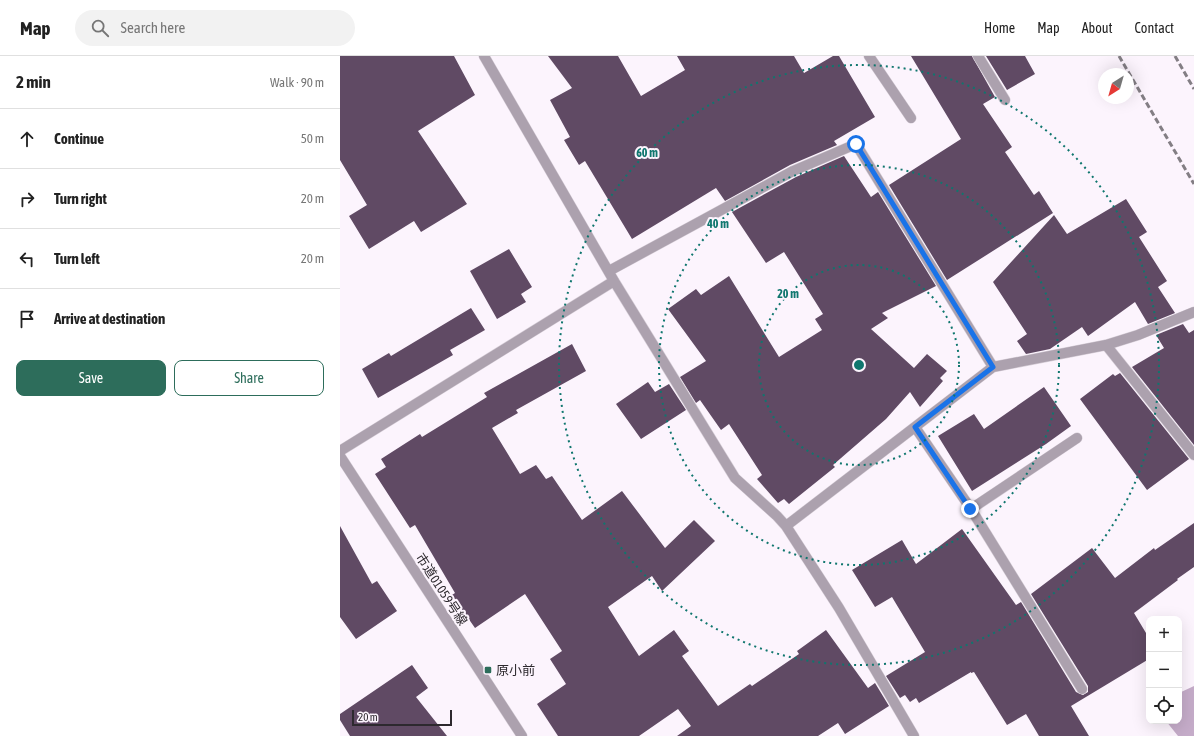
<!DOCTYPE html>
<html lang="en">
<head>
<meta charset="utf-8">
<style>
  :root { --surface:#fff; --page:#f2f2f2; --text:#222; --muted:#767676; --line:#e0e0e0; --accent:#2d6d5b }
  body { margin:0; font-family:"Asap Condensed","Noto Sans JP",sans-serif; background:var(--page); color:var(--text) }
  .controls { position:absolute; right:12px; bottom:12px; display:grid; overflow:hidden; border-radius:8px; box-shadow:0 4px 16px #0002 }
  .controls button { width:36px; height:36px; display:grid; place-items:center; padding:0; border:0; border-bottom:1px solid var(--line); background:var(--surface); color:var(--text); font:20px sans-serif }
  .compass { position:absolute; left:758px; top:12px; width:36px; height:36px; border-radius:50%; background:var(--surface); box-shadow:0 4px 16px #0002; rotate:217deg }
  .scale { position:absolute; left:12px; bottom:10px; width:100px; box-sizing:border-box; padding-left:4px; border:2px solid #2d292e; border-top:0; font-size:11px; line-height:14px; white-space:nowrap; color:#2d292e; -webkit-text-stroke:3px #fcf4fd; paint-order:stroke }
  .stop { position:absolute; width:12px; height:12px; margin:-9px; border:3px solid #1a73e8; border-radius:50%; background:#fff }
  .stop.end { background:#1a73e8; border-color:#fff; box-shadow:0 1px 4px #0008 }
  .list { margin:0; padding:0; list-style:none }
  h2 { display:flex; justify-content:space-between; align-items:center; height:52px; margin:0; padding:0 16px; font-size:17px }
  h2 small { font-size:13px; font-weight:400; color:var(--muted) }
  .list li { display:grid; grid-template-columns:26px 1fr auto; gap:12px; align-items:center; box-sizing:border-box; height:60px; padding:0 16px; border-top:1px solid var(--line) }
  .list b { display:block; font-size:15px; white-space:nowrap }
  .list em { font-size:13px; font-style:normal; color:var(--muted) }
  .actions { display:flex; gap:8px; padding:12px 16px }
  .actions a { flex:1; padding:9px 0; border:1px solid var(--accent); border-radius:8px; text-align:center; font-size:14px; color:var(--accent) }
  .actions .main { background:var(--accent); color:#fff }
  .icon { flex:none; width:22px; height:22px; fill:none; stroke:currentColor; stroke-width:2; stroke-linecap:round; stroke-linejoin:round }
  .map { position:relative; flex:none; width:854px; height:680px; overflow:hidden }
  header { display:flex; align-items:center; gap:24px; box-sizing:border-box; height:56px; padding:0 20px; background:var(--surface); border-bottom:1px solid var(--line) }
  header strong { font-size:19px }
  nav { display:flex; gap:22px; margin-inline-start:auto; font-size:14px }
  .search { width:280px; height:36px; background:var(--page); display:flex; align-items:center; gap:10px; box-sizing:border-box; padding:0 14px; border-radius:22px; color:var(--muted); font-size:15px }
  main { display:flex }
  aside { flex:1; background:var(--surface) }
  .map>svg:first-child { display:block }
  .forest { fill:#c5acc9 }
  .building { fill:#604a64 }
  .lines { fill:none; stroke-linecap:round; stroke-linejoin:round }
  .minor-casing { stroke:#d7cfd8; stroke-width:11 }
  .minor { stroke:#aca1ae; stroke-width:10 }
  .rail { stroke:#837e84; stroke-width:3; stroke-dasharray:6 3; stroke-linecap:butt }
  .route { stroke:#1a73e8; stroke-width:5 }
  .ring { fill:none; stroke:#0f766e; stroke-width:2; stroke-dasharray:2 4 }
  .poi-dot { fill:#2d6d5b; stroke:#fcf4fd; stroke-width:1.5 }
  .labels { text-anchor:middle; stroke-width:4; stroke-linejoin:round; paint-order:stroke }
  .street-label { font-size:13px; fill:#2d292e; stroke:#fcf4fd }
  .poi-label { font-size:13px; fill:#2d292e; stroke:#fcf4fd; text-anchor:start }
  .centre { fill:#0f766e; stroke:#fcf4fd; stroke-width:2 }
  .ring-label { font-size:12px; text-anchor:middle; font-weight:bold; fill:#0f766e; stroke:#fcf4fd; stroke-width:4; stroke-linejoin:round; paint-order:stroke }
</style>
</head>
<body>
<header>
<strong>Map</strong>
<div class="search"><svg class="icon" aria-label="search" viewBox="0 0 24 24"><circle cx="10" cy="10" r="6"/><path d="M15 15l6 6"/></svg>Search here</div>
<nav><a>Home</a><a>Map</a><a>About</a><a>Contact</a></nav>
</header>
<main>
<aside>
<h2>2 min<small>Walk · 90 m</small></h2>
<ul class="list">
<li><svg class="icon" aria-label="ahead" viewBox="0 0 24 24"><path d="M12 20V5M6 11l6-6 6 6"/></svg><div><b>Continue</b></div><em>50 m</em></li>
<li><svg class="icon" aria-label="right" viewBox="0 0 24 24"><path d="M7 20v-9h11M14 6l5 5-5 5"/></svg><div><b>Turn right</b></div><em>20 m</em></li>
<li><svg class="icon" aria-label="left" viewBox="0 0 24 24"><path d="M17 20v-9H6M10 6l-5 5 5 5"/></svg><div><b>Turn left</b></div><em>20 m</em></li>
<li><svg class="icon" aria-label="arrive" viewBox="0 0 24 24"><path d="M6 21V4h12l-3 4 3 4H6"/></svg><div><b>Arrive at destination</b></div></li>
</ul>
<div class="actions"><a class="main">Save</a><a>Share</a></div>
</aside>
<div class="map">
<svg width="854" height="680" viewBox="0 0 854 680">
  <rect width="100%" height="100%" fill="#fcf4fd"/>
  <path class="forest" d="M854 630V680H838L826 665H839V637Z"/>
  <path class="building" d="M0 0H114L135 39 78 75 127 148 81 176 74 165 29 193 9 160 27 149 0 104Z
    M208 0H278L301 40 345 14 337 0H454L464 17 493 0H499L535 61 494 85 497 89 450 109 385 145 376 132 292 183 245 105 239 109 224 84 230 81 210 44 232 32Z
    M571 0H632L655 41 643 48 672 91 665 96 694 139 699 135 713 157 607 224 549 129 621 83Z
    M646 0H685L695 18 667 34Z
    M504 100 531 141 538 136 596 230 542 257 548 262 531 273 574 312 587 298 607 315 600 322 603 325 580 351 570 336 546 363 493 409 495 411 449 448 444 443 438 447 417 423 422 419 389 368 381 374 360 344 356 347 340 321 366 305 328 253 356 233 361 239 389 220 439 301 482 274 475 263 483 258 444 196 426 207 392 156 456 121Z
    M786 143 807 176 799 181 827 225 818 231 835 257 808 268 795 246 748 280 742 271 710 293 686 298 677 285 687 278 653 226 714 159 727 178Z
    M169 193 192 231 181 238 186 246 157 263 130 215Z
    M131 252 145 274 110 294 113 299 38 342 22 313 49 297 51 300Z
    M843 268 849 277 854 274V389L792 311 824 292 816 279Z
    M232 288 246 315 176 354 178 357 152 372 180 418 196 409 206 423 212 420 242 464 282 435 325 492 354 464 375 485 322 535 312 520 268 551 299 600 334 574 349 595 342 600 378 650 410 628 412 630 459 598 457 595 486 574 528 632 535 627 549 650 505 678 498 667 478 680H337L351 670 338 653 299 680H218L197 648 226 628 210 603 222 595 185 538 135 572 112 539 115 537 75 469 70 472 35 418 46 411 41 403 80 378 82 381 147 341 144 337Z
    M780 317 849 403 807 434 740 343 773 318 775 320Z
    M308 326 315 336 329 328 346 354 301 383 276 348Z
    M704 331 731 370 706 388 632 435 598 380 634 358 644 373Z
    M854 467V511L837 523 838 524 794 557 809 582V603L731 650 749 680H699L686 658 667 669 634 616 631 617V616L579 647 576 642 570 646 565 639 560 642 546 620 585 596 552 541 535 551 512 514 562 484 576 508 622 473 676 549 681 546 736 636 743 639 748 636V630L691 538 752 492 775 522 814 492 815 494Z
    M0 470 32 528 37 525 57 555 16 583 0 561Z
    M72 609 88 632 76 641 107 680H10L0 664V658Z"/>
  <g class="lines">
    <g class="minor-casing">
      <path id="minor" d="M144 0 274 225 395 422 437 460 446 470 499 552 574 680
        M529 0 571 62
        M638 0 665 44
        M269 215 453 115 516 88 653 311
        M766 289 854 399
        M575 371 631 453 742 633
        M0 395 274 225
        M0 400 182 680
        M631 453 737 382
        M446 470 653 311 766 289 798 279 854 256"/>
    </g>
    <use href="#minor" class="minor"/>
    <path class="rail" d="M779 0 854 128
      M835 0 854 33"/>
  </g>
  <g class="lines">
    <path class="route" d="M516 88 653 311 575 371 630 453"/>
  </g>
  <g class="ring">
    <circle cx="519" cy="309" r="100"/>
    <circle cx="519" cy="309" r="200"/>
    <circle cx="519" cy="309" r="300"/>
  </g>
  <rect class="poi-dot" x="144" y="610" width="8" height="8" rx="2"/>
  <g class="labels">
    <g class="street-label">
      <text transform="translate(102 533) rotate(57)" y="5">市道01059号線</text>
    </g>
    <g class="poi-label">
      <text x="156" y="619">原小前</text>
    </g>
  </g>
  <circle cx="519" cy="309" r="6" class="centre"/>
  <g class="ring-label">
    <text x="307" y="101">60 m</text>
    <text x="378" y="172">40 m</text>
    <text x="448" y="242">20 m</text>
  </g>
</svg>
<div class="controls">
<button>+</button>
<button>−</button>
<button><svg class="icon" aria-label="locate" viewBox="0 0 24 24"><circle cx="12" cy="12" r="6"/><path d="M12 2v4M12 18v4M2 12h4M18 12h4"/></svg></button>
</div>
<svg class="compass" viewBox="-18 -18 36 36"><path d="M0-13l5 13h-10z" fill="#e53935"/><path d="M0 13l5-13h-10z" fill="#767676"/></svg>
<div class="scale">20 m</div>
<div class="stop" style="left:516px;top:88px"></div>
<div class="stop end" style="left:630px;top:453px"></div>
</div>
</main>
</body>
</html>
